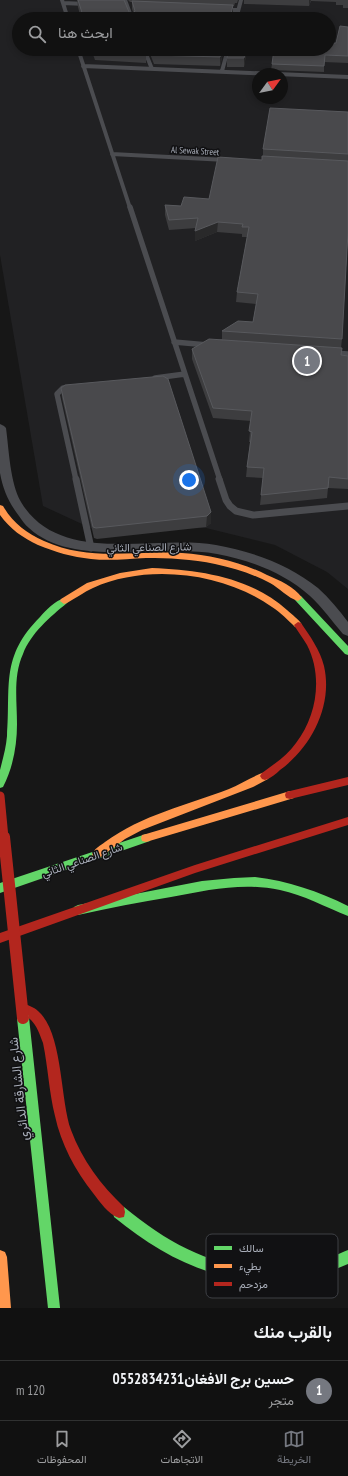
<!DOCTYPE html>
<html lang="ar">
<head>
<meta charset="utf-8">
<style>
  :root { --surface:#111; --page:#1a1a1a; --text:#f1f3f6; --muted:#9c9d9f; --line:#303131; --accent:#757880 }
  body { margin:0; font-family:"PT Sans Narrow",Vazirmatn,sans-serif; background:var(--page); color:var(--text); direction:rtl }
  .compass { position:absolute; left:252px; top:68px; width:36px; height:36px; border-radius:50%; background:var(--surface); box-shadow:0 2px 6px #0003; rotate:57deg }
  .you { position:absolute; left:189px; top:480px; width:14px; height:14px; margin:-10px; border:3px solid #fff; border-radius:50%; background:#1a73e8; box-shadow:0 0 0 6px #1a73e833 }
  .badge { display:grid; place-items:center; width:26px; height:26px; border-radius:50%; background:var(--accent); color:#fff; font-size:13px; font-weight:700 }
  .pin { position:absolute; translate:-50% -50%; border:2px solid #fff; box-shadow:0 1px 4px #0006 }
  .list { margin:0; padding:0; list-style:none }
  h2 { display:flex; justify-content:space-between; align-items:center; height:52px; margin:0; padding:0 16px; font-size:17px }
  h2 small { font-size:13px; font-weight:400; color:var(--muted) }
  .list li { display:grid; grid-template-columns:26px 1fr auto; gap:12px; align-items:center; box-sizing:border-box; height:60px; padding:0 16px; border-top:1px solid var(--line) }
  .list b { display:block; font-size:15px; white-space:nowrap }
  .list p { margin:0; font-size:13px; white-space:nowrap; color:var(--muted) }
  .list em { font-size:13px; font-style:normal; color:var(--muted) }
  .icon { flex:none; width:22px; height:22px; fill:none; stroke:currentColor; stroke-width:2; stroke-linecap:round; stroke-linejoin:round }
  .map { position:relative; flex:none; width:348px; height:1308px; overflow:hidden; direction:ltr }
  .search { position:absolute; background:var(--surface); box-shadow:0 2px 6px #0003; left:12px; right:12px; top:12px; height:44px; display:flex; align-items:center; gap:10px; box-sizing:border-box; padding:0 14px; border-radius:22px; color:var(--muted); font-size:15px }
  .sheet { height:112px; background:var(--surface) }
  nav { display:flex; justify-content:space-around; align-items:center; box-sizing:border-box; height:56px; border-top:1px solid var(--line); background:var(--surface); font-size:11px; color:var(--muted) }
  nav a { display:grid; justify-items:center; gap:2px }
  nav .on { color:var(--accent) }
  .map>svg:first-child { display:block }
  .built { fill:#212123; fill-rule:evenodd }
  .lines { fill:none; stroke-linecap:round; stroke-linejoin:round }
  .lane-far2 { stroke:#4b4c50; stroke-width:4 }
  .lane-far1 { stroke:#4b4c50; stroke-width:5.5 }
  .lane { stroke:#4b4c50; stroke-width:7 }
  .street { fill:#4b4c50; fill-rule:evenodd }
  .fast { fill:#63d668; fill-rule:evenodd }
  .slow { fill:#ff974d; fill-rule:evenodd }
  .jam { fill:#b3261e; fill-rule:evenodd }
  .fast-bridge { stroke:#63d668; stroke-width:12 }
  .jam-bridge-far1 { stroke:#b3261e; stroke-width:9 }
  .jam-bridge { stroke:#b3261e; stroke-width:12 }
  .wall { fill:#3d3d3f }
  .shaded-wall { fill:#29292a }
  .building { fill:#49494c; stroke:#58595d }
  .labels { text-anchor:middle; stroke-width:3; stroke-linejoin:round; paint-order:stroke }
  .far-street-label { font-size:9px; fill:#a8adb8; stroke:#111113 }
  .street-label { font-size:11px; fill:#a8adb8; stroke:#111113 }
  .near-street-label { font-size:13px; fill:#a8adb8; stroke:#111113 }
  .key { fill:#111113; stroke:#3e4045; stroke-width:1 }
  .key-label { font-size:11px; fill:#a8adb8 }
</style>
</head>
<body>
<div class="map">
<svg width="348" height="1308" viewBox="0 0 348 1308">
  <rect width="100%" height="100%" fill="#171717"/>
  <path class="built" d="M0 0H348V589L327 572 275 545 206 528 95 530 43 506 0 255ZM19 19H329V49H19ZM258 74H282V98H258Z"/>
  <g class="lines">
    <path class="lane-far2" d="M62 0 68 19
      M125 0 132 19
      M63 3 86 4
      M224 10H238
      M236 19 241 0
      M78 49 130 208
      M144 49 152 69
      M83 66 348 77
      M222 71 228 49
      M112 154 226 160"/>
    <path class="lane-far1" d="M130 207 220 480
      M174 342 208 345
      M332 353 348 354
      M155 378 185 374
      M70 388H63L57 394 76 480"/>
    <path class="lane" d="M76 479 91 548
      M219 479 226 500 230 506 236 511 253 515 348 506"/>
    <path class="street" d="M0 424 4 426 6 428C9 450 10 483 21 502 60 567 154 534 216 545 251 551 290 565 318 588 329 598 339 610 348 622V636L343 634C332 621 322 607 310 596 284 573 250 560 217 554 162 543 73 569 29 528 25 525 22 520 19 516 9 503 3 490 0 473 0 457 0 440 0 424Z"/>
    <path class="fast" d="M298 595 301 596 348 646V655L345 654 295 600 294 598Z
      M64 598 68 601 67 603C50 617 31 633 23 654 13 676 17 700 17 724 17 745 13 768 3 787L0 788C0 782 0 775 0 770 3 758 6 748 7 736 11 686 0 657 40 617 46 610 55 601 64 598Z
      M146 834 150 835 151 838 150 841 0 893V883Z
      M255 877C288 881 318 891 348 906V916C325 907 304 895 280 890 243 882 207 890 171 897 140 902 109 908 78 915L74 913 73 910 74 907 78 905 202 881 234 878Z
      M119 1206 124 1207C182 1255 241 1281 317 1263 327 1260 338 1254 348 1250V1264C338 1268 327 1273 317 1276 238 1294 174 1266 114 1217L113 1212 114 1207Z"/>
    <path class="slow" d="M0 505 3 506C13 523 26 533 44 541 91 562 132 550 182 553 211 555 241 562 267 575 279 580 295 587 302 598L298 601C288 598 279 588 270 583 253 574 234 568 215 564 192 559 169 558 146 558 127 559 109 561 91 559 72 557 55 552 38 545 23 538 10 529 0 515Z
      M152 568C200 570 250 577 287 610 292 615 299 619 302 625L298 628 295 627C288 620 280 612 272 607 224 573 148 563 93 588 84 592 76 598 67 603L64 604 60 601 61 599 87 583 120 573Z
      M265 772 268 773 270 776 268 779 253 787 142 830 125 839 101 857 97 858 93 857 92 854C94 849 101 845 105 842 142 815 187 805 229 789 241 784 253 776 265 772Z
      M290 791 294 792 295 795 294 798 146 842 142 841 141 838 142 835 146 834Z
      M0 1250 5 1252 7 1257 11 1308H0Z"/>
    <path class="jam" d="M298 622 301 623C310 636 320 650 324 666 333 705 312 747 280 770 276 774 271 778 265 780L262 779 260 776 262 773C274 764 287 756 296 743 317 716 323 676 307 645 303 638 298 632 294 625Z
      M348 777V785L290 799 286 798 285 795 286 792 290 791Z
      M348 817V825L195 873 0 943V933L195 865Z
      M22 1003C27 1005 34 1007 38 1011 63 1032 60 1100 71 1130 82 1160 101 1185 124 1207L125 1212 124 1217 119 1218C108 1214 100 1202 93 1193 75 1170 61 1144 55 1116 49 1092 48 1067 43 1043 40 1035 37 1026 31 1020 26 1015 19 1014 16 1008L18 1004Z"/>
    <path class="fast-bridge" d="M23 1018 54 1308"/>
    <path class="jam-bridge-far1" d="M0 796 4 838"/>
    <path class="jam-bridge" d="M4 837 23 1018"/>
  </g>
  <path class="wall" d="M76 0H122L129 12 132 14 133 12 132 9V2H130L128 0H238L237 3H235L234 6H233V13L231 19H81L78 7 77 0Z
    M244 0H348V8H343V5H336V2L311 1 309 6 244 4Z
    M348 27V63L324 62V72L271 70 272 64 325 49 336 43Z
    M91 49H144L146 54V63L95 60Z
    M148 49H224L220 66 154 64Z
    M247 49 244 67H227V58Z
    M348 112V232L342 339 341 348V355L348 356V489L328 488 327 498 260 505 263 478 246 477 247 467 250 442H249L251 421 213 418 192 359V349L222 339V331L253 322 256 304 236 302 237 292 247 237H242V234L217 232 195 241 196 228 169 230 165 215V205L181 206 209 199 262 160 263 156V149Z
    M61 388 211 512V523L206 527 97 539 94 538 62 398Z"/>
  <path class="shaded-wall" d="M309 0H311L309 6Z
    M233 5V13L231 19H230Z
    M222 49H224L220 66V57Z
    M246 49H247L244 67V58Z
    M218 222 217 232 195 241V231Z
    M211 512V523L206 527 207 516Z"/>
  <path class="building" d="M78 0H124L129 12 132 14 135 11 132 1 233 5 230 19H84Z
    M340 26 348 27V56L325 55 324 66 272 64 274 49H325V53V49H329V43H336Z
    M94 49H144L146 54 95 51Z
    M151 49H222L220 57 154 55Z
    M229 49H246L244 58H227Z
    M270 108 348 112V154L263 149Z
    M262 156 348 161V232L342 339 222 331 238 321 253 322 258 294 237 292 249 227H242L243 224 218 222 195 231 198 218 169 220 165 205 181 206 184 197 209 199 218 157 262 160Z
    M209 339 342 348 341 355 348 356V479L329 477 328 488 261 495 264 468 247 467 252 432 249 431 252 411 213 408 192 349Z
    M163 376 168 379 211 512 207 516 96 528 93 527 61 388 65 385Z"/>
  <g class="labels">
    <g class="far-street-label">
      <text transform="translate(195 151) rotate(3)" y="3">Al Sewak Street</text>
    </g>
    <g class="street-label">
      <text transform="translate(149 547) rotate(-1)" y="4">شارع الصناعي الثاني</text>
      <text transform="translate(82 860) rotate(-19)" y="4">شارع الصناعي الثاني</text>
    </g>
    <g class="near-street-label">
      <text transform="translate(18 1089) rotate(-96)" y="5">شارع الشارقة الدائري</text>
    </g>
  </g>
  <rect x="206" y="1234" width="132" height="64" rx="6" class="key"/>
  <rect x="214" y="1246" width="18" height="4" fill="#63d668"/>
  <rect x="214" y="1264" width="18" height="4" fill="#ff974d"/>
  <rect x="214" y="1282" width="18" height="4" fill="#b3261e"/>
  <g class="key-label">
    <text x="239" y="1252">سالك</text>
    <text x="239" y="1270">بطيء</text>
    <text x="239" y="1288">مزدحم</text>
  </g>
</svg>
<svg class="compass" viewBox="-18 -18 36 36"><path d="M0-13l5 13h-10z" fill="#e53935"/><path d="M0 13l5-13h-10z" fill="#9c9d9f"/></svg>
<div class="you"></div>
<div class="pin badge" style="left:307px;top:361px">1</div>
<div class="search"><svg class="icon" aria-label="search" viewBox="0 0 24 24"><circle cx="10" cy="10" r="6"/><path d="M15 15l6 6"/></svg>ابحث هنا</div>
</div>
<section class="sheet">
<h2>بالقرب منك<small></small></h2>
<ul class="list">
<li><span class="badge">1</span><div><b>حسين برج الافغان0552834231</b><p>متجر</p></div><em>120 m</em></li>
</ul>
</section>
<nav>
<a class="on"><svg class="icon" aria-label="map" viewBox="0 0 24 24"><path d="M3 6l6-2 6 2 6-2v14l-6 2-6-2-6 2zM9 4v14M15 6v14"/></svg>الخريطة</a>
<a><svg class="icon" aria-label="directions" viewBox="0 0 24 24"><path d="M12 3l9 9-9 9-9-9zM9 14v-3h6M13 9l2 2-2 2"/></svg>الاتجاهات</a>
<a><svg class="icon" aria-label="saved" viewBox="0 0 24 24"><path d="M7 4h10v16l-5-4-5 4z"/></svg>المحفوظات</a>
</nav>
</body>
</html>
